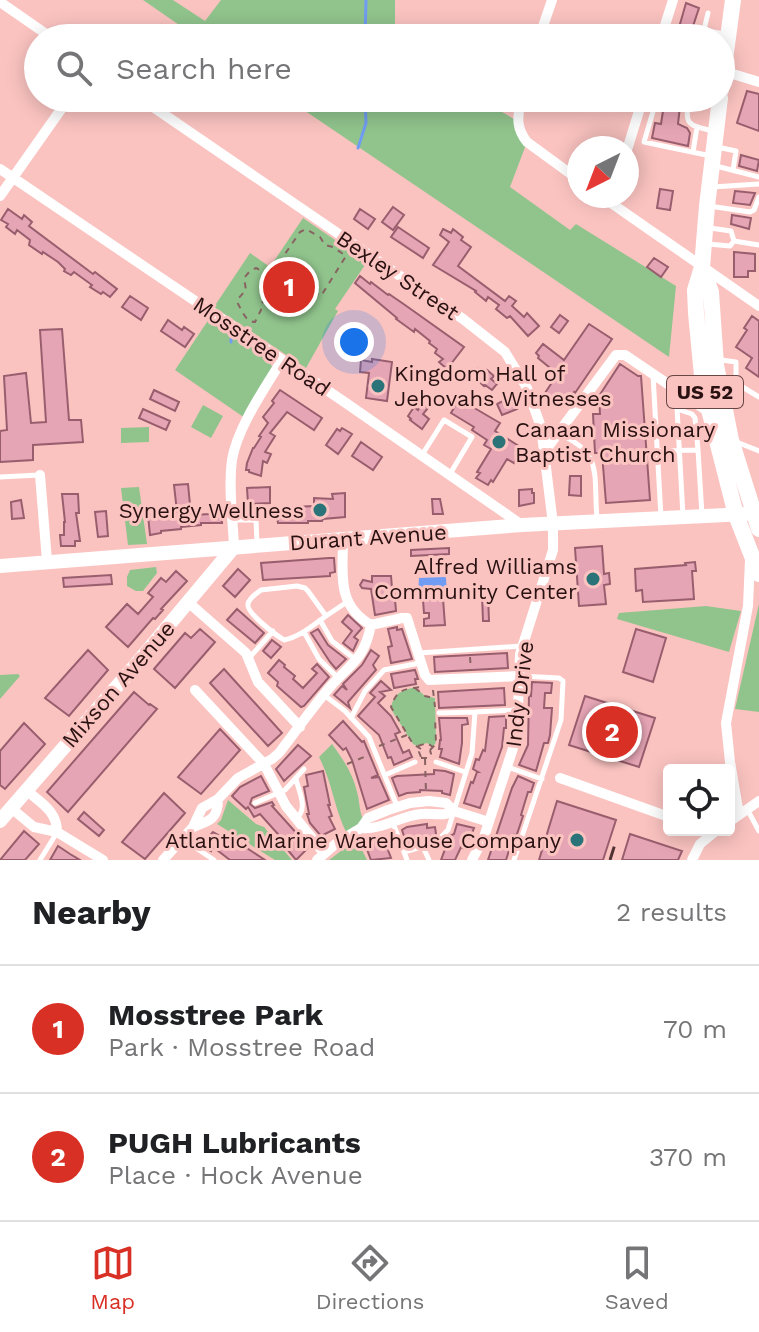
<!DOCTYPE html>
<html lang="en">
<head>
<meta charset="utf-8">
<style>
  :root { --surface:#fff; --page:#f2f2f2; --text:#202124; --muted:#757577; --line:#e0e0e0; --accent:#d93025 }
  body { margin:0; font-family:"Work Sans",sans-serif; background:var(--page); color:var(--text) }
  .controls { position:absolute; right:24px; bottom:24px; display:grid; overflow:hidden; border-radius:8px; box-shadow:0 4px 20px #0003 }
  .controls button { width:72px; height:72px; display:grid; place-items:center; padding:0; border:0; border-bottom:2px solid var(--line); background:var(--surface); color:var(--text); font:40px sans-serif }
  .compass { position:absolute; left:567px; top:136px; width:72px; height:72px; border-radius:50%; background:var(--surface); box-shadow:0 4px 20px #0003; rotate:222deg }
  .you { position:absolute; left:354px; top:342px; width:28px; height:28px; margin:-20px; border:6px solid #fff; border-radius:50%; background:#1a73e8; box-shadow:0 0 0 12px #1a73e833 }
  .badge { display:grid; place-items:center; width:52px; height:52px; border-radius:50%; background:var(--accent); color:#fff; font-size:26px; font-weight:700 }
  .pin { position:absolute; translate:-50% -50%; border:4px solid #fff; box-shadow:0 2px 8px #0006 }
  .list { margin:0; padding:0; list-style:none }
  h2 { display:flex; justify-content:space-between; align-items:center; height:104px; margin:0; padding:0 32px; font-size:34px }
  h2 small { font-size:26px; font-weight:400; color:var(--muted) }
  .list li { display:grid; grid-template-columns:52px 1fr auto; gap:24px; align-items:center; box-sizing:border-box; height:128px; padding:0 32px; border-top:2px solid var(--line) }
  .list b { display:block; font-size:30px; white-space:nowrap }
  .list p { margin:0; font-size:26px; white-space:nowrap; color:var(--muted) }
  .list em { font-size:26px; font-style:normal; color:var(--muted) }
  .icon { flex:none; width:44px; height:44px; fill:none; stroke:currentColor; stroke-width:2; stroke-linecap:round; stroke-linejoin:round }
  .map { position:relative; flex:none; width:759px; height:860px; overflow:hidden }
  .search { position:absolute; background:var(--surface); box-shadow:0 4px 20px #0003; left:24px; right:24px; top:24px; height:88px; display:flex; align-items:center; gap:20px; box-sizing:border-box; padding:0 28px; border-radius:44px; color:var(--muted); font-size:30px }
  .sheet { height:360px; background:var(--surface) }
  nav { display:flex; justify-content:space-around; align-items:center; box-sizing:border-box; height:112px; border-top:2px solid var(--line); background:var(--surface); font-size:22px; color:var(--muted) }
  nav a { display:grid; justify-items:center; gap:4px }
  nav .on { color:var(--accent) }
  .map>svg:first-child { display:block }
  .green { fill:#91c48d }
  .water { fill:#709cf3 }
  .lines { fill:none; stroke-linecap:round; stroke-linejoin:round }
  .stream { stroke:#709cf3; stroke-width:3 }
  .building { fill:#e6a5b5; stroke:#995e6e; stroke-width:2 }
  .path { stroke:#896361; stroke-width:2; stroke-dasharray:6 6; stroke-linecap:butt }
  .lane { stroke:#fff; stroke-width:5 }
  .street { stroke:#fff; stroke-width:10 }
  .secondary { stroke:#fff; stroke-width:14 }
  .primary { stroke:#fff; stroke-width:16 }
  .rail { stroke:#4f3231; stroke-width:3; stroke-dasharray:14 14; stroke-linecap:butt }
  .poi-dot { fill:#297379; stroke:#fac3c0; stroke-width:3 }
  .labels { text-anchor:middle; stroke-width:6; stroke-linejoin:round; paint-order:stroke }
  .shield { fill:#fac3c0; stroke:#684646; stroke-width:2 }
  .shield-label { font-size:20px; font-weight:bold; fill:#291111 }
  .street-label { font-size:22px; fill:#291111; stroke:#fac3c0 }
  .poi-label { font-size:22px; fill:#291111; stroke:#fac3c0; text-anchor:end }
</style>
</head>
<body>
<div class="map">
<svg width="759" height="860" viewBox="0 0 759 860">
  <rect width="100%" height="100%" fill="#fac3c0"/>
  <path class="green" d="M143 0H173L205 21 221 0H395V38H198Z
    M286 98H479L517 121 527 142 510 187 570 230 576 224 676 286 669 357Z
    M303 218 367 262 335 309 338 311 306 368 214 307 250 253 270 267Z
    M209 319 269 359 273 370 245 418 175 370Z
    M203 405 223 416 211 438 191 427Z
    M149 427V442L121 443V428Z
    M139 487 147 544 128 545 121 488Z
    M156 567 157 573 143 591H136L127 586V577L130 570Z
    M759 604V712L735 709Z
    M706 606 741 611 729 652 617 619 619 613Z
    M18 674 20 676 0 699V675Z
    M415 687 425 696 435 698 436 742 433 747 427 743 417 746 413 744 391 709C393 693 401 691 415 687Z
    M332 744C343 759 353 774 357 792 360 802 359 810 363 819L358 825 346 832C334 807 332 782 319 757Z
    M228 800 256 824 264 827 292 860H275L217 824 221 820Z
    M358 842 367 860H329L345 848Z"/>
  <path class="water" d="M445 577 446 578 447 593 418 595 419 578Z"/>
  <g class="lines">
    <path class="stream" d="M365 38 366 0
      M358 148 366 123 365 98
      M231 342V339"/>
  </g>
  <path class="building" d="M686 3 699 8 689 38H676Z
    M747 91 759 94V131L737 123Z
    M665 98H681L678 124 687 128 690 133 688 146 652 138 655 123 661 124Z
    M741 155 759 160 757 171 739 166Z
    M660 189 673 191 670 210 657 208Z
    M735 191 755 193 750 205 733 203Z
    M393 207 404 215 393 230 382 222Z
    M8 209 22 219 24 215 32 222 29 226 93 274 95 272 117 289 110 297 103 292 101 294 90 287 92 285 74 272 71 275 64 271 65 269 58 262 43 252 42 254 29 245 30 240 17 230 15 234 6 227 8 224 1 220Z
    M360 209 375 219 368 229 354 219Z
    M732 215 751 218 749 229 731 224Z
    M398 227 429 248 423 258 391 237Z
    M443 229 451 233 453 229 463 237 461 240 471 247 458 266 505 301 509 296 516 301 512 306 524 317 527 313 539 326 528 336 510 316 507 318 496 309 499 305 488 297 486 301 475 292 476 291 433 265 449 242 440 235Z
    M734 252 755 254V271H748V277H734Z
    M654 258 668 267 661 277 647 267Z
    M360 276 370 284 371 282 388 295 389 294 405 305 464 347 447 369 439 362 443 359 435 353 437 349 429 343 430 341 415 329 414 332 396 319 397 318 355 283Z
    M130 296 148 308 141 320 122 307Z
    M560 315 568 321 559 333 551 327Z
    M752 316 759 321V377L746 368 752 358 736 347 747 330 744 328Z
    M168 320 182 330 184 327 194 334 185 347 161 331Z
    M589 324 612 339 575 393 574 392 563 406 558 402 556 404 548 400 551 397 545 393 555 378 553 376 555 372 538 358 539 356 536 353 543 344 564 360Z
    M62 329 69 420H81L83 442 33 445V460L0 462V431L7 430 4 376 26 373 31 423 46 422 40 330Z
    M372 359 392 362 387 401 366 398 369 373 360 372 361 360 372 362Z
    M620 364 638 376H641L650 500 606 503 602 453H595L593 414H600L599 396Z
    M478 369 484 374 487 370 494 376 491 379 497 384 492 390 485 385 484 386 473 376Z
    M154 390 179 402 175 411 150 399Z
    M280 390 322 418 314 430 287 412 270 433 275 436 265 452 271 454 267 463 263 461 261 476 249 472V470H246L247 463 253 448H254L261 437 259 436 268 423 263 417 274 403 272 401Z
    M511 397 517 409 502 415 497 404Z
    M459 399 500 423 495 431 522 448 514 463 507 459 493 482 491 480 488 485 476 478 480 473 477 472 491 449 484 445 487 440 472 430 474 427 451 413Z
    M422 404 428 408 423 414 429 419 422 429 410 420 411 419 408 416 414 407 418 410Z
    M143 409 170 421 166 430 139 418Z
    M342 428 352 434 338 454 326 445 337 429 340 431Z
    M361 442 382 457 373 470 352 456Z
    M570 476H581V496L569 495Z
    M188 484 191 515 211 514V506L220 505 222 523H201V525L181 527V529L161 531V533L150 535 148 515 163 513V512H177L174 485Z
    M270 487V503L248 504 247 488Z
    M532 489V493H534V503L519 506V490Z
    M345 493V517L323 519 322 521H308V523H278L276 511 293 507 314 506V498L333 499 332 494Z
    M62 494H78L79 513H76L80 541H75V546H61L60 535H64V522H65Z
    M432 499H440L443 514H433Z
    M21 500 24 518 12 519 11 502Z
    M106 511 108 536 98 537 95 512Z
    M602 546 604 574 609 573 610 584 604 585 606 604 579 606 575 548Z
    M449 548V554L411 556V550Z
    M329 558H334L335 572 330 573V576L263 580 261 563Z
    M695 562 696 571H692L694 599 643 602 642 590 636 591 635 569 686 565 685 563Z
    M238 569 250 580 235 597 223 586Z
    M176 571 187 581 161 609 163 610 155 619 153 618 128 647 106 627 127 604 138 614 153 597 148 593 161 578 166 582Z
    M111 575 112 584 64 587 63 578Z
    M372 576H391L392 588H394L396 611 375 615 371 589 362 588 360 585 363 580 372 582Z
    M482 595H488L489 621H483Z
    M443 599 445 625 424 626V619L429 618V613H424L423 600Z
    M237 609 264 633 255 643 227 620Z
    M348 615 362 628 354 637 358 640 353 651 343 643 352 631 342 622Z
    M397 627V630L402 629 412 659 391 663 388 647 392 646 388 629Z
    M200 629 215 642 175 688 154 669 185 633 191 638Z
    M318 629 328 645 346 659 336 669 330 662 311 633Z
    M636 629 666 638 653 682 623 672Z
    M272 640 281 647 271 658 263 651Z
    M88 650 108 670 69 716 45 698Z
    M371 650 379 656 373 665 376 670 348 702 350 708 334 695 342 686 347 690 343 684 362 665Z
    M507 653 508 668 435 672 434 657Z
    M279 660 285 665 284 667 295 676 293 679 303 688 317 673 312 669 317 664 329 677 304 706 301 707 277 686 278 682 268 673Z
    M224 669 282 733 268 746 210 683Z
    M415 670 418 679H415L416 684 394 688 391 674Z
    M381 681 391 690 380 692 385 696 378 703 391 716 400 732 395 734 403 753 409 750 412 757 394 765 391 757 388 758 379 735 358 716 375 697 370 693Z
    M532 682 552 683 551 693H545L544 708H552L550 735 548 743H544L536 771 519 765 528 745 529 695 531 696Z
    M504 688 505 705 439 708 438 692Z
    M134 692 149 705 150 704 157 709 68 812 47 792Z
    M585 696 655 718 639 767 569 745Z
    M506 716V728H504L502 747 480 808 464 803 471 782 473 783 477 772H478L473 769 476 759 479 760 483 750 485 751 489 717Z
    M439 718H467L468 724 462 725V743L459 764 440 757 442 749H439L440 740H441Z
    M343 721 362 742 364 741 378 775 371 778 379 777 389 800 367 809 352 760 346 748 343 750 329 735Z
    M24 723 45 744 5 789 0 785V751Z
    M220 729 240 750 201 794 178 777Z
    M298 745 311 756 284 781 276 769Z
    M434 770 445 771 454 774 450 795 442 793V791L420 790V792L407 793 399 796 392 778 397 776 434 774Z
    M323 771 330 805H328L332 816 329 817 335 829 321 836 310 823 307 814H309L304 787 308 786 306 775Z
    M261 776 269 791 252 798 250 804 255 808 272 802 274 805 272 806 309 847 296 860 283 844 285 842 260 814 254 817 248 807 246 809 234 798 232 796 240 787Z
    M518 776 534 783 531 792H528L524 805 521 815 523 816 517 834 516 836 514 835 506 860H488L512 788Z
    M164 793 185 813 145 859 122 842Z
    M557 801 616 820 603 860H539Z
    M84 812 104 830 99 836 78 819Z
    M427 824V828L435 827 436 834 434 836 415 839 416 843 407 845 402 830 407 827Z
    M457 824 474 828 470 838 466 836 463 848 461 847 455 860H441L450 836 454 834Z
    M24 831 39 844 25 860H0Z
    M213 832 222 837 224 833 265 860H230L213 847 211 851 204 847 208 841 206 840Z
    M630 834 682 851 678 860H622Z
    M383 837 391 858 371 860 365 844Z
    M58 846 70 854 80 860H50Z"/>
  <g class="lines">
    <path class="path" d="M272 273 300 232 306 229 320 237 325 245 333 247 346 256 321 296 301 285 294 278C285 277 272 281 266 288L268 296 261 304V310L255 322C245 322 242 310 237 302L238 299 246 290 244 278 250 271 256 268 267 274 272 273 276 282
      M470 657 471 671
      M415 688 425 696 433 698
      M433 690 435 707
      M379 746 407 735
      M418 746 427 743 433 747
      M421 749 413 744 391 707C397 689 404 689 422 687
      M430 750 436 744 435 717
      M421 757 419 752 422 748
      M421 758H429L431 754 430 750
      M425 759 426 793
      M347 764 369 755"/>
    <path class="lane" d="M703 30 724 34
      M702 38 708 13
      M657 98 644 142 711 156
      M689 98C685 124 686 125 713 131
      M717 147 736 151 733 170
      M693 152 697 127
      M716 166 759 177
      M712 187 759 184
      M709 206 750 212 754 210 759 197
      M710 228 731 231 734 241
      M708 244 730 246 734 241 759 245
      M721 360 736 362V383
      M653 375 661 517
      M721 378 736 383 759 397
      M676 390 683 516
      M677 409 692 414 695 418 698 450
      M559 434C604 453 593 475 597 518
      M734 441 759 451
      M657 451 698 450 702 515
      M422 455 444 420 472 437 450 474
      M0 477 39 475
      M233 520H256L257 544
      M297 586 305 588 308 591 326 616C312 626 299 637 284 640 276 635 246 613 248 604 249 598 257 593 261 590Z
      M326 616 347 602
      M320 620 332 641 356 660
      M304 632 319 659 338 678
      M419 653 521 646
      M250 657 273 631
      M324 695 345 711 369 737 397 806
      M439 713 475 712
      M351 718 365 691 384 670 420 663
      M436 762 465 772
      M508 767 542 779
      M385 775 415 762
      M296 779C299 792 308 808 297 818
      M255 803 285 790 304 769
      M747 809 759 831
      M393 823 407 860
      M183 838 196 848 214 860
      M423 847 429 860
      M404 852 435 843 448 830 472 753 475 712 516 710
      M40 860 56 834
      M514 860 561 720 563 681 559 678 520 676"/>
    <path class="street" d="M0 2 52 38
      M539 38 552 0
      M661 38 673 0
      M723 71 759 82
      M140 98 463 319 505 352 527 388 541 427 553 524V550L520 654 517 736 484 837 472 860
      M521 98C518 116 515 127 527 142L579 180
      M627 150 643 98
      M0 169 343 401 522 525
      M0 196 69 98
      M601 196 759 306
      M545 451 616 355H625L709 412
      M40 475 47 561
      M343 539C343 574 336 605 371 625L402 618H407L425 675 429 680 520 676
      M234 547C233 519 228 488 232 460 237 428 265 388 282 360
      M188 602 246 653 258 682 300 727
      M195 690 264 764 286 806 324 853
      M560 778 669 817
      M26 790C41 803 57 811 57 832
      M11 808 34 827 57 832 103 860
      M739 814 730 762 726 723 748 606 750 560
      M729 822 759 801
      M193 827C210 821 218 819 218 799
      M361 828C382 830 400 816 421 814 432 813 444 817 454 811
      M163 860 193 827 202 808 218 799 238 778 272 759 279 753C296 731 312 708 330 687 351 663 364 660 371 625
      M317 860 339 841 361 828 368 818 388 810 410 803 429 801 446 803 454 811 489 822
      M692 860 700 844 717 830"/>
    <path class="secondary" d="M0 566 522 525 746 514
      M0 821 132 669 234 547"/>
    <path class="primary" d="M721 90 733 0
      M720 98 707 206 702 267 695 290 696 313 703 386 736 515 759 574
      M702 267 711 292 716 365 731 440 759 529"/>
    <path class="rail" d="M610 860 616 841"/>
  </g>
  <g class="poi-dot">
    <circle cx="378" cy="386" r="8"/>
    <circle cx="499" cy="442" r="8"/>
    <circle cx="320" cy="510" r="8"/>
    <circle cx="593" cy="579" r="8"/>
    <circle cx="577" cy="840" r="8"/>
  </g>
  <g class="labels">
    <rect class="shield" x="667" y="376" width="76" height="32" rx="6"/>
    <g class="shield-label">
      <text x="705" y="399">US 52</text>
    </g>
    <g class="street-label">
      <text transform="translate(398 275) rotate(34)" y="8">Bexley Street</text>
      <text transform="translate(262 346) rotate(34)" y="8">Mosstree Road</text>
      <text transform="translate(368 537) rotate(-4)" y="8">Durant Avenue</text>
      <text transform="translate(118 684) rotate(-49)" y="8">Mixson Avenue</text>
      <text transform="translate(519 694) rotate(-83)" y="8">Indy Drive</text>
    </g>
    <g class="poi-label">
      <text x="394" y="381" text-anchor="start">Kingdom Hall of<tspan x="394" dy="25">Jehovahs Witnesses</tspan></text>
      <text x="515" y="437" text-anchor="start">Canaan Missionary<tspan x="515" dy="25">Baptist Church</tspan></text>
      <text x="304" y="518">Synergy Wellness</text>
      <text x="577" y="574">Alfred Williams<tspan x="577" dy="25">Community Center</tspan></text>
      <text x="561" y="848">Atlantic Marine Warehouse Company</text>
    </g>
  </g>
</svg>
<div class="controls">
<button><svg class="icon" aria-label="locate" viewBox="0 0 24 24"><circle cx="12" cy="12" r="6"/><path d="M12 2v4M12 18v4M2 12h4M18 12h4"/></svg></button>
</div>
<svg class="compass" viewBox="-18 -18 36 36"><path d="M0-13l5 13h-10z" fill="#e53935"/><path d="M0 13l5-13h-10z" fill="#757577"/></svg>
<div class="you"></div>
<div class="pin badge" style="left:289px;top:287px">1</div>
<div class="pin badge" style="left:612px;top:732px">2</div>
<div class="search"><svg class="icon" aria-label="search" viewBox="0 0 24 24"><circle cx="10" cy="10" r="6"/><path d="M15 15l6 6"/></svg>Search here</div>
</div>
<section class="sheet">
<h2>Nearby<small>2 results</small></h2>
<ul class="list">
<li><span class="badge">1</span><div><b>Mosstree Park</b><p>Park · Mosstree Road</p></div><em>70 m</em></li>
<li><span class="badge">2</span><div><b>PUGH Lubricants</b><p>Place · Hock Avenue</p></div><em>370 m</em></li>
</ul>
</section>
<nav>
<a class="on"><svg class="icon" aria-label="map" viewBox="0 0 24 24"><path d="M3 6l6-2 6 2 6-2v14l-6 2-6-2-6 2zM9 4v14M15 6v14"/></svg>Map</a>
<a><svg class="icon" aria-label="directions" viewBox="0 0 24 24"><path d="M12 3l9 9-9 9-9-9zM9 14v-3h6M13 9l2 2-2 2"/></svg>Directions</a>
<a><svg class="icon" aria-label="saved" viewBox="0 0 24 24"><path d="M7 4h10v16l-5-4-5 4z"/></svg>Saved</a>
</nav>
</body>
</html>
